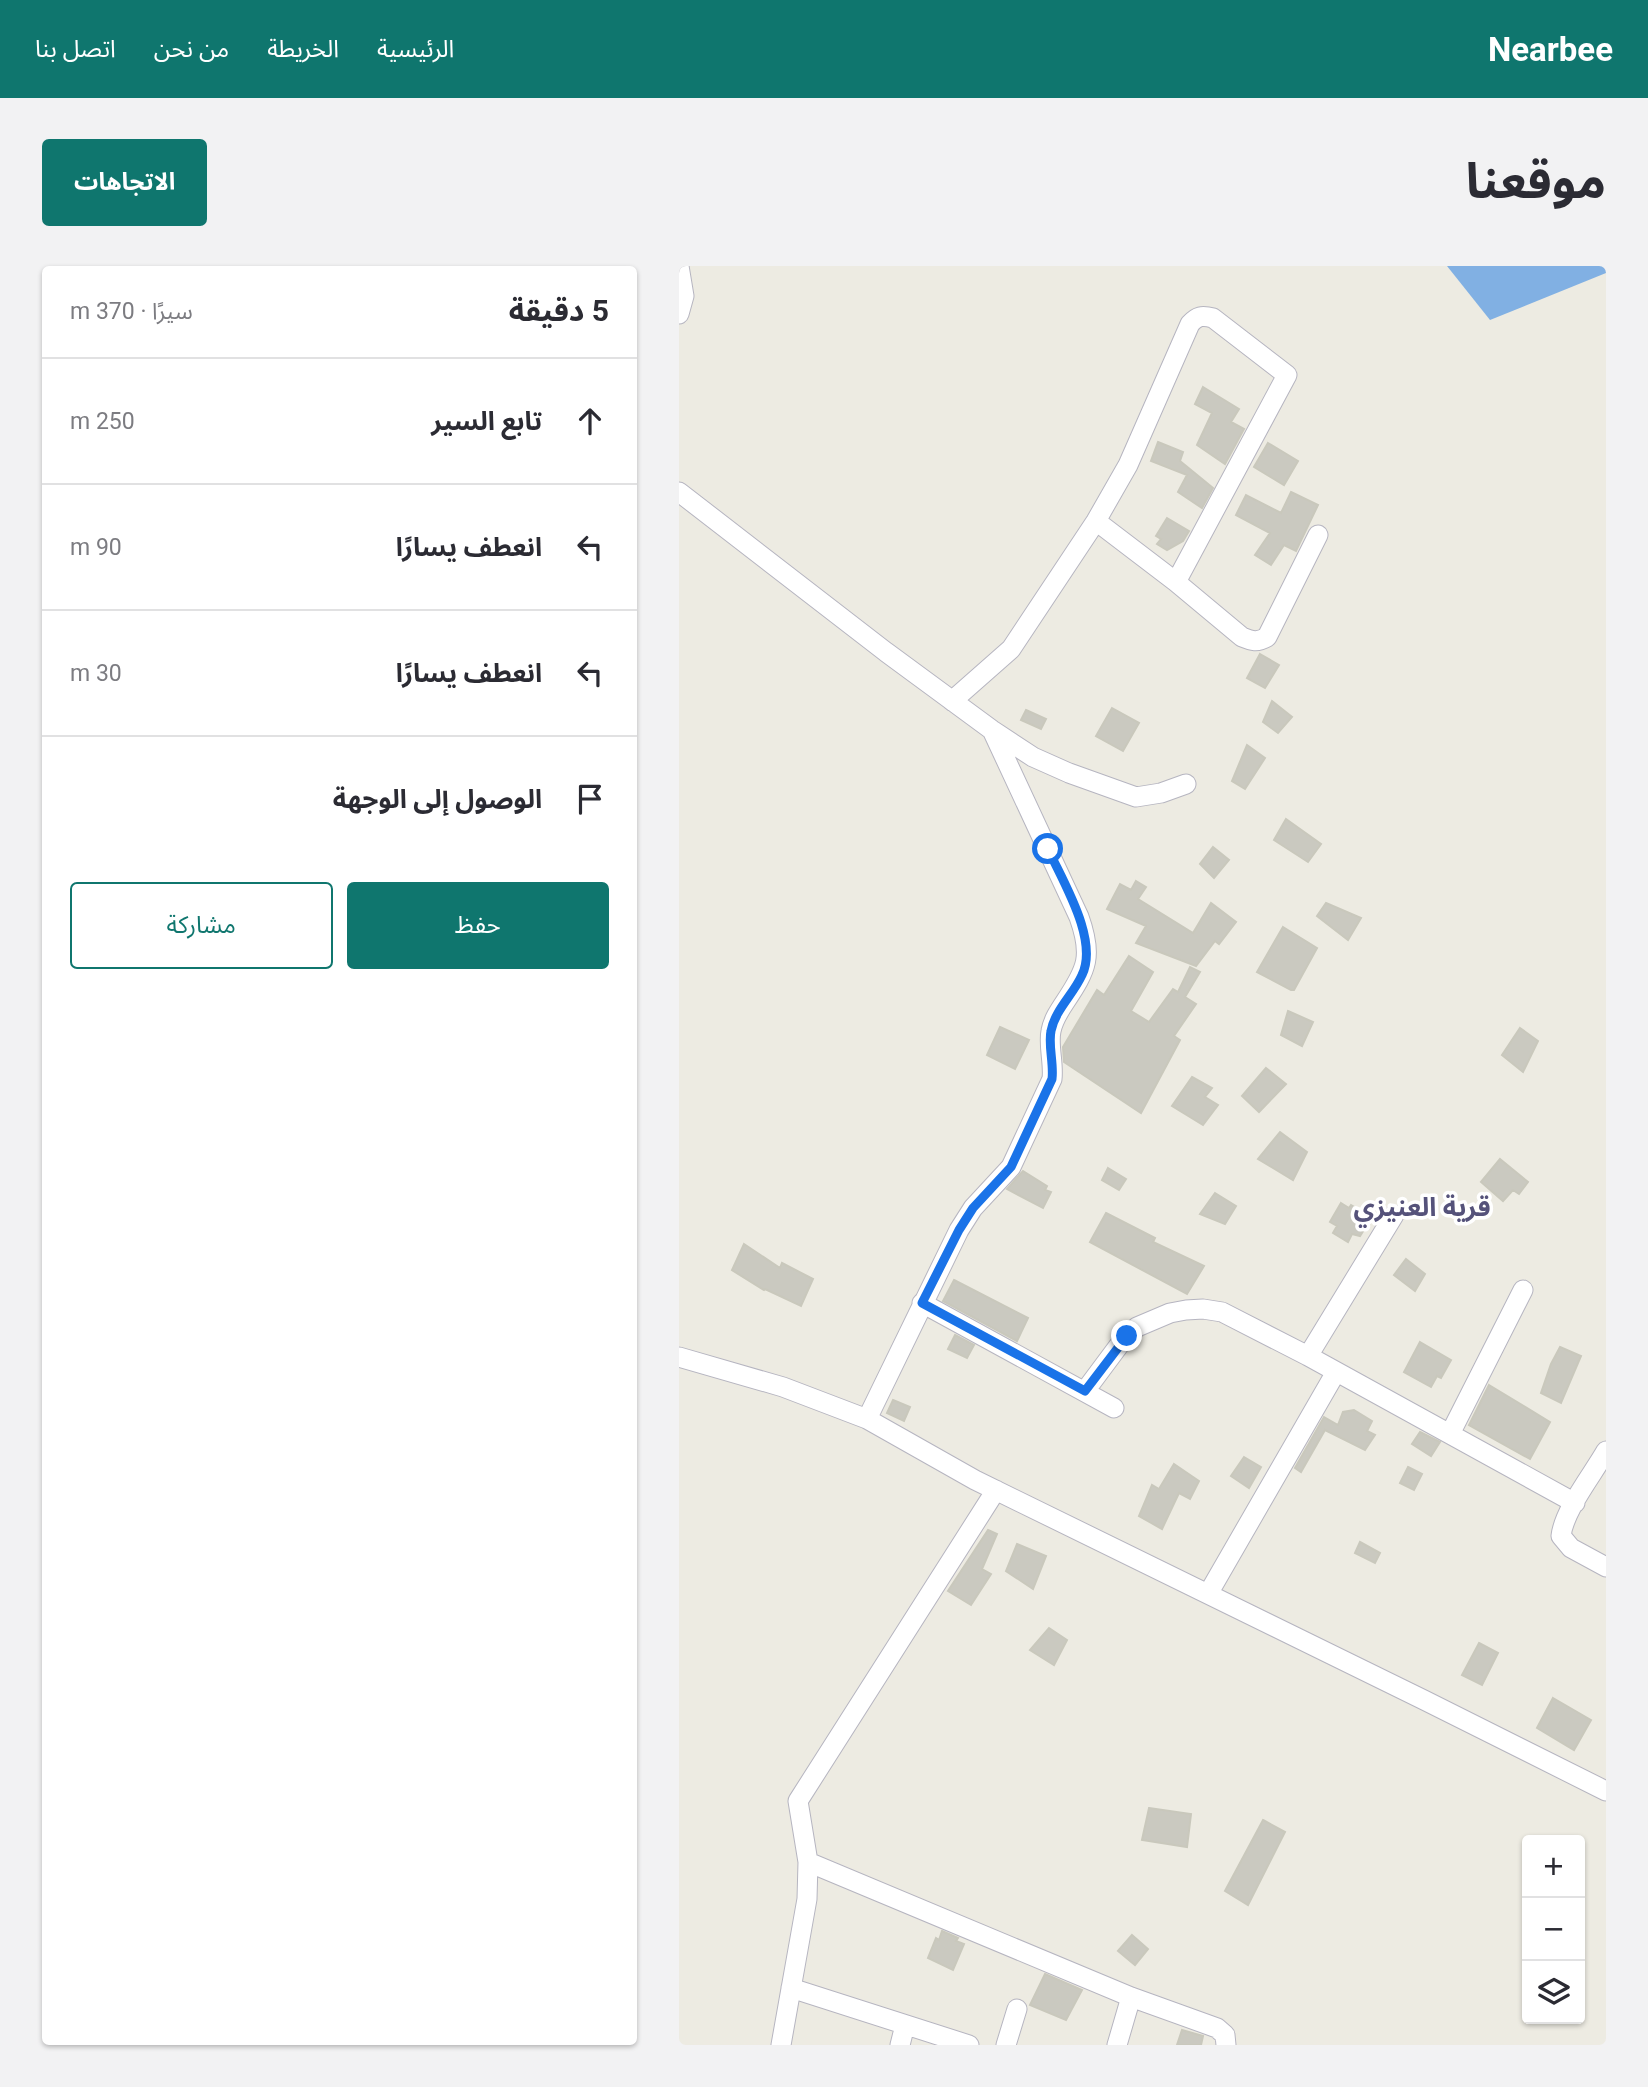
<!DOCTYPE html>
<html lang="ar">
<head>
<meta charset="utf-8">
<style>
  :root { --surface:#fff; --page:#f2f2f3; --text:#2b2b33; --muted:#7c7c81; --line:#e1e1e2; --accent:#0f766e }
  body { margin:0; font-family:Roboto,"Noto Sans Arabic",sans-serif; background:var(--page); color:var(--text); direction:rtl }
  .controls { position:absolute; right:21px; bottom:21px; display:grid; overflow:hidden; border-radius:7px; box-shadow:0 2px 5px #0004 }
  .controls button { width:63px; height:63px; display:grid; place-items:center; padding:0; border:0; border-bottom:2px solid var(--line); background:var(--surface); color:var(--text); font:35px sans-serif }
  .stop { position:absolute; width:21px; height:21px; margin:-16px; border:5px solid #1a73e8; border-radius:50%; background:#fff }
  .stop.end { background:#1a73e8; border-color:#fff; box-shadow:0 2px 7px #0008 }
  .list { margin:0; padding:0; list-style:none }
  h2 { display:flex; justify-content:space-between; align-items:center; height:91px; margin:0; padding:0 28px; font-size:30px }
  h2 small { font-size:23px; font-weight:400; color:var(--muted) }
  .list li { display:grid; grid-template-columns:46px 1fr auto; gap:21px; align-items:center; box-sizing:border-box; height:126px; padding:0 28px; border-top:2px solid var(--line) }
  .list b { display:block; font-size:26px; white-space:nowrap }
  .list em { font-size:23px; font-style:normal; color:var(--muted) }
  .actions { display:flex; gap:14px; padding:21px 28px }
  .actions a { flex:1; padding:16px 0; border:2px solid var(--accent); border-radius:7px; text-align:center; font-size:24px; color:var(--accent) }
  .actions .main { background:var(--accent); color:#fff }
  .icon { flex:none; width:38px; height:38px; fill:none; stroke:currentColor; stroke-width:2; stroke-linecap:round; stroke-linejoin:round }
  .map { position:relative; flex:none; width:927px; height:1779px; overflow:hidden; direction:ltr; border-radius:7px }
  header { display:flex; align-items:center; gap:42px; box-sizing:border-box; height:98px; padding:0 35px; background:var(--accent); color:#fff }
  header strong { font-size:33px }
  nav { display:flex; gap:38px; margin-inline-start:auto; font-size:24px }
  .intro { display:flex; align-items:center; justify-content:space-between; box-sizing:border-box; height:168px; padding:0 42px }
  h1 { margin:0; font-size:49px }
  .button { padding:18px 32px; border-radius:7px; background:var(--accent); color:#fff; font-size:24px; font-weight:700 }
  main { display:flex; gap:42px; padding:0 42px }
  aside { flex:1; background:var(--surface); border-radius:7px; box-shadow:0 2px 5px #0004 }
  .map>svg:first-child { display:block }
  .water { fill:#81b0e3 }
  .building { fill:#cac9c0; stroke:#c9c8bc; stroke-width:2 }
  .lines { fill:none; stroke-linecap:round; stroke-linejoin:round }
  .minor-casing { stroke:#b6b5c0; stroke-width:21 }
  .minor { stroke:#fff; stroke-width:19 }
  .route { stroke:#1a73e8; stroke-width:9 }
  .labels { text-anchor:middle; stroke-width:7; stroke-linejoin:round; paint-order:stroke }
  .district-label { font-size:26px; font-weight:bold; fill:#55527a; stroke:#fff }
</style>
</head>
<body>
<header>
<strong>Nearbee</strong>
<nav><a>الرئيسية</a><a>الخريطة</a><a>من نحن</a><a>اتصل بنا</a></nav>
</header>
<div class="intro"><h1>موقعنا</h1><a class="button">الاتجاهات</a></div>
<main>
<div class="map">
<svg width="927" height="1779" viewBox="0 0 927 1779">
  <rect width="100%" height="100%" fill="#edebe2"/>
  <path class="water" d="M768 0H927V7L811 54Z"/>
  <path class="building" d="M524 121 560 143 552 156 565 163 546 198 518 179 533 147 516 138Z
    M479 176 504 186 501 195 534 222 523 242 499 226 508 209 472 195Z
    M589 177 619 195 605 219 575 201Z
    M612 226 639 239 617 285 605 279 592 299 576 289 591 267 557 249 567 229 602 247Z
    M488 252 510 265 504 275 488 284 478 278 482 273 477 270Z
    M581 388 600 399 586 422 568 412Z
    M593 435 613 451 599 467 584 456Z
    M433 442 460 457 444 485 417 470Z
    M347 444 367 453 362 463 342 454Z
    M568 479 586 492 566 523 553 515Z
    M607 553 642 578 629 596 595 574Z
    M534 581 550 594 535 612 521 598Z
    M457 615 467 621 459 633 514 667 532 637 557 656 540 678 536 675 517 700 457 677 467 660 428 643 441 618 452 624Z
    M647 637 682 652 669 674 638 650Z
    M604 661 638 682 615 724H612L578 706Z
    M450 690 474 706 452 745 470 756 494 723 499 726 511 701 521 706 506 731 517 738 495 770 501 774 462 847 385 796 384 781 418 724 425 729Z
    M609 745 634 756 623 780 602 769Z
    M321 761 350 774 336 803 308 789Z
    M841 762 859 775 844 806 823 789Z
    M587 802 607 818 580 846 563 830Z
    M513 811 533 822 526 831 539 839 524 859 493 840Z
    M601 866 628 886 614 914 579 893Z
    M821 893 849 916 840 928 834 924 824 935 802 916Z
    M429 902 447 913 440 924 423 914Z
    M344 905 368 920 366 924 372 926 364 942 328 923Z
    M536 927 557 940 546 958 521 948Z
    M662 937 670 942 672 939 693 951 681 970 673 968 669 976 654 967 658 960 651 956Z
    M427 947 476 972 474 976 525 1000 508 1028 411 976Z
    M65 978 101 1002 103 997 134 1013 122 1040 86 1023 85 1024 53 1004Z
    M727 993 746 1008 736 1025 715 1009Z
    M275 1014 349 1052 338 1075 264 1035Z
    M276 1069 295 1079 288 1092 269 1083Z
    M741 1076 772 1094 762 1112 758 1110 752 1121 725 1106Z
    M881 1081 902 1090 882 1137 862 1127 872 1098Z
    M810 1119 871 1156 851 1193 790 1159Z
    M214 1134 231 1141 225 1155 208 1147Z
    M675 1144 693 1155 688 1165 696 1169 686 1184 646 1164 622 1206 616 1202 645 1151 659 1159 664 1146Z
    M741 1166 761 1176 752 1190 733 1178Z
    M565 1191 582 1201 570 1222 552 1210Z
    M495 1198 520 1215 511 1233 500 1227 483 1263 460 1250 473 1219 480 1223Z
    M729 1201 743 1208 735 1224 721 1217Z
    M309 1264 318 1268 303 1303 312 1308 292 1339 269 1325Z
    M681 1276 701 1287 696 1297 676 1287Z
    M338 1278 367 1290 354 1323 327 1305Z
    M370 1362 388 1374 375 1399 351 1384Z
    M800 1377 819 1387 803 1419 783 1409Z
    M874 1432 912 1454 895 1484 858 1462Z
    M470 1542 512 1548 508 1581 463 1574Z
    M584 1554 606 1566 569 1639 546 1625Z
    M263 1665 279 1672 277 1675 285 1678 274 1704 249 1692 257 1672 260 1674Z
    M453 1669 469 1683 456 1699 439 1685Z
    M366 1708 403 1724 387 1754 351 1739Z
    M503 1764 524 1770 522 1779H498Z"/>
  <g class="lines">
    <g class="minor-casing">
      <path id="minor" d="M0 48 5 30 0 0
        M0 226 207 386 313 464 354 491 390 507 457 531 482 527 507 518
        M417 255 497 316
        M273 435 332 383 417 255 449 199 511 58C518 50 523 49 534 52L608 109 497 316 563 371C573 375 578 377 588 371L639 269
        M243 1037 435 1142
        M629 1090 715 949
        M0 1091 104 1121 188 1153 296 1214 745 1434 927 1525
        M406 1125 441 1078 458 1061 491 1047 507 1044 524 1043 543 1046 629 1090 896 1237
        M188 1153 280 964 294 942 332 901 373 813C375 798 369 779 372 765 374 754 380 745 386 736 408 703 414 690 400 651L313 464
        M771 1168 844 1024
        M927 1185C914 1208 885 1244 882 1270L892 1282 927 1301
        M529 1328 657 1106
        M129 1596 452 1731 538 1762 546 1769 547 1779
        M112 1722 290 1779
        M102 1779 128 1633 129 1596 119 1535 317 1224
        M221 1779 226 1759
        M327 1779 338 1743
        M438 1779 452 1731"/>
    </g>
    <use href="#minor" class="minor"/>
  </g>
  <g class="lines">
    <path class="route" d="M369 583C384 616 420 674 403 709 394 729 376 744 372 765 369 779 375 798 373 813L332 901 294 942 280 964 243 1037 406 1125 448 1070"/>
  </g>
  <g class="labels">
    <g class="district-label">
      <text x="743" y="950">قرية العنيزي</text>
    </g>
  </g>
</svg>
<div class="controls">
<button>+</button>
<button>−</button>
<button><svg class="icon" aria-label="layers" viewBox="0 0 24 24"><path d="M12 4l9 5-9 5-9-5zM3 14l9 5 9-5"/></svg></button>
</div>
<div class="stop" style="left:369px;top:583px"></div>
<div class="stop end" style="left:448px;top:1070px"></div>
</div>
<aside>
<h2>5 دقيقة<small>سيرًا · 370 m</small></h2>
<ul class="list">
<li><svg class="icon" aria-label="ahead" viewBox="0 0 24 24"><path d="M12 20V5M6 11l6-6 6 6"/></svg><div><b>تابع السير</b></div><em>250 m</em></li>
<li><svg class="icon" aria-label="left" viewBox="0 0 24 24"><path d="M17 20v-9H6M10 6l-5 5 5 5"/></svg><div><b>انعطف يسارًا</b></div><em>90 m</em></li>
<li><svg class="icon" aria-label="left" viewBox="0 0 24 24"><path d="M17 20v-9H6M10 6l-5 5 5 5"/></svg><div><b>انعطف يسارًا</b></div><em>30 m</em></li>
<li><svg class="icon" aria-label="arrive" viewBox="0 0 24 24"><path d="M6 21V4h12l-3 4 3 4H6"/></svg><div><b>الوصول إلى الوجهة</b></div></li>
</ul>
<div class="actions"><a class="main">حفظ</a><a>مشاركة</a></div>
</aside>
</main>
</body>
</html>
